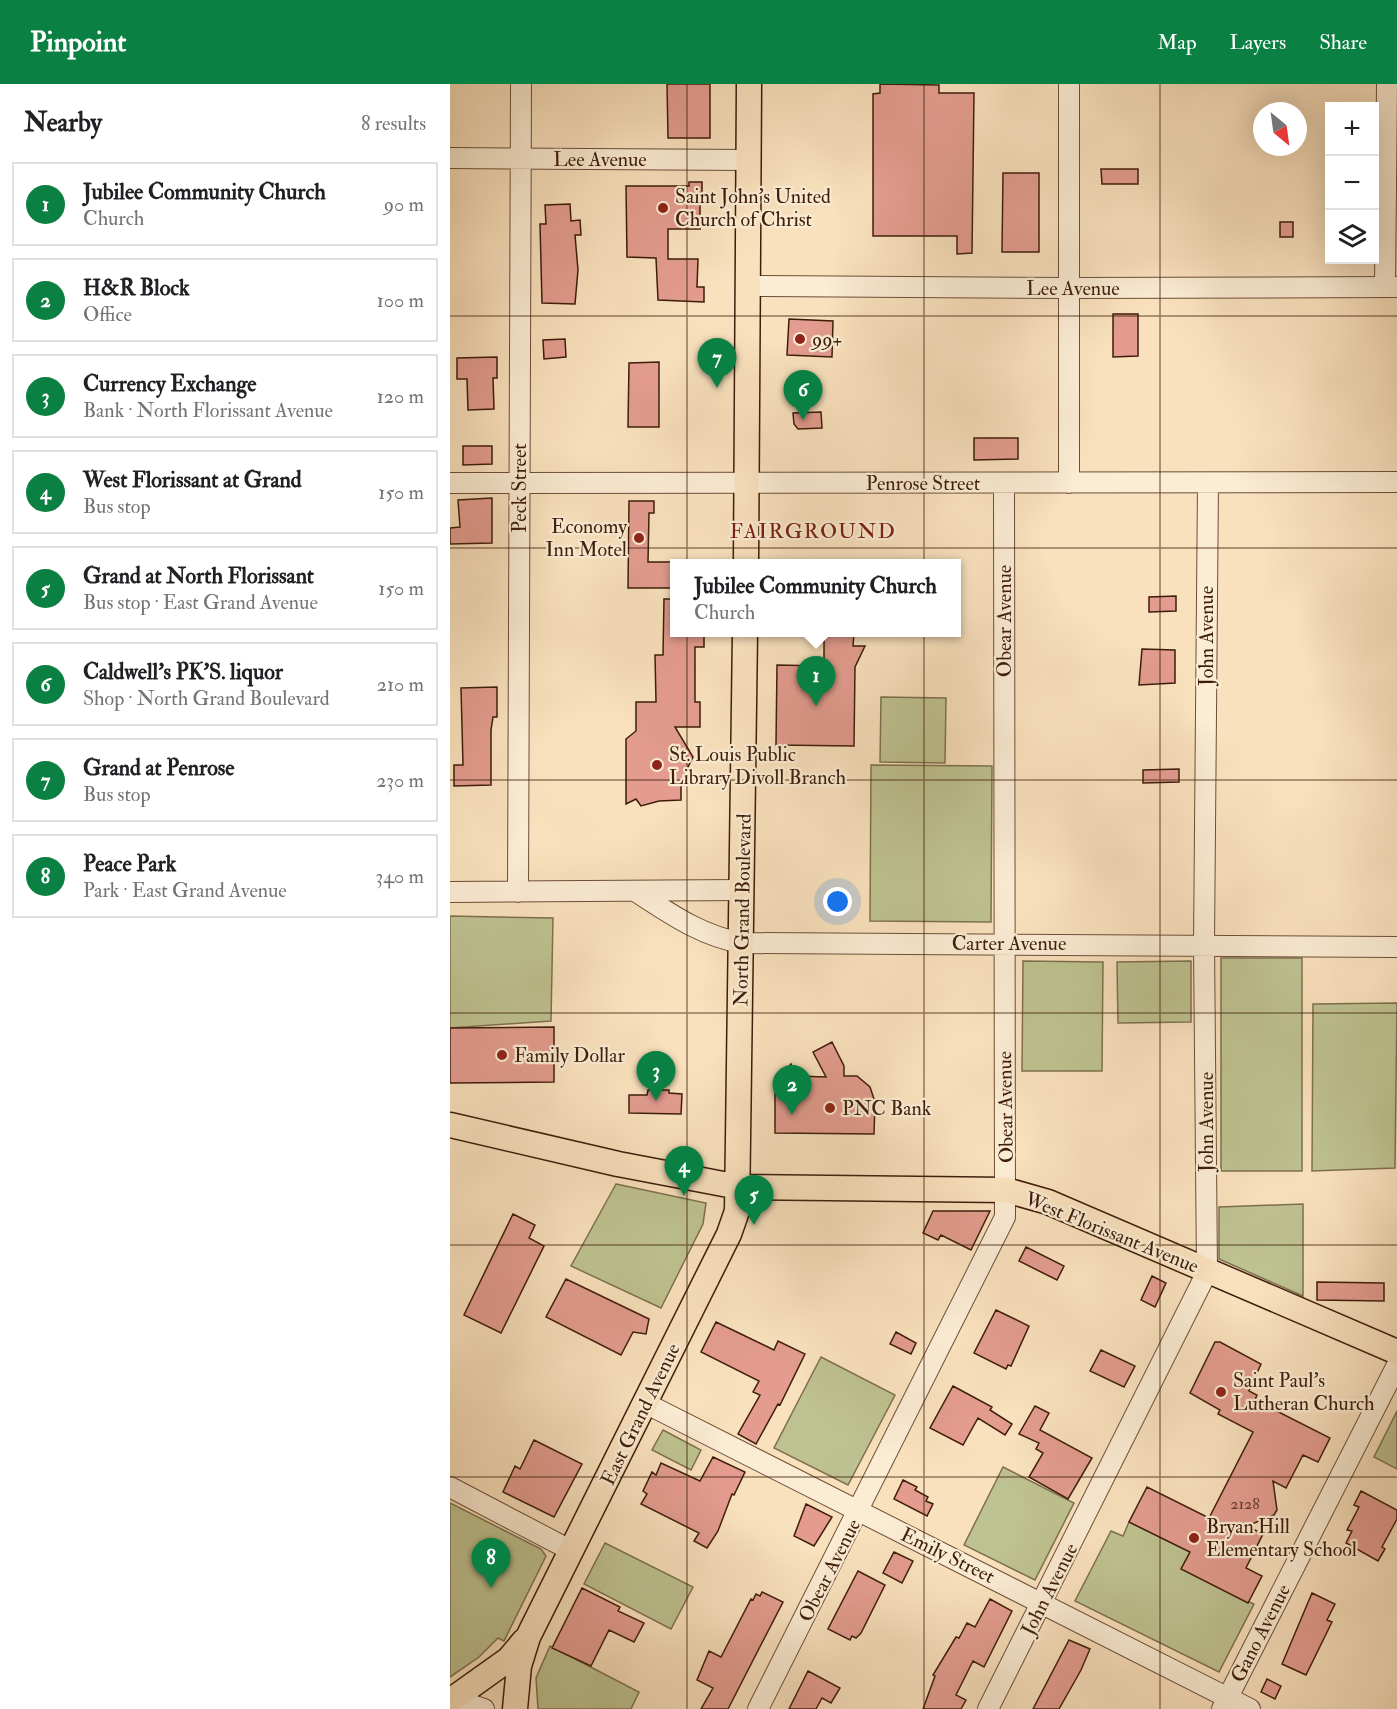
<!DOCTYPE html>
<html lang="en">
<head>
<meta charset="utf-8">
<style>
  :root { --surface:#fff; --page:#f2f2f2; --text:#202124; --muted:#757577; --line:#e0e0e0; --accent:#0b8043 }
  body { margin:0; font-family:"IM FELL Double Pica",serif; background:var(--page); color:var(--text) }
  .controls { position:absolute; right:18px; top:18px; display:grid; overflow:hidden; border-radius:0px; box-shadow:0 6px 24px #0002 }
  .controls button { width:54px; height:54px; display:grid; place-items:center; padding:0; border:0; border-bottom:2px solid var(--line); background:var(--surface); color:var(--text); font:30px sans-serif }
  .compass { position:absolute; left:803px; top:18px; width:54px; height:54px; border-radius:50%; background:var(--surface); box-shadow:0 6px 24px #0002; rotate:151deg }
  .you { position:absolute; left:388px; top:818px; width:21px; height:21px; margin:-15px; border:4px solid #fff; border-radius:50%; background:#1a73e8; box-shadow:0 0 0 9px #1a73e833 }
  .badge { display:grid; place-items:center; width:39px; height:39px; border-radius:50%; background:var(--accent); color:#fff; font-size:20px; font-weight:700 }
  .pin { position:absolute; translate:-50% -50px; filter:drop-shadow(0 2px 3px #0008) }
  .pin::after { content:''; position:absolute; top:32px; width:21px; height:18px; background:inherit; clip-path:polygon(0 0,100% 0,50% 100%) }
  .popup { position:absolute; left:220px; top:475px; width:291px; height:78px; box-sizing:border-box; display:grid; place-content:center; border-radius:0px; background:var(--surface); filter:drop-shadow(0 2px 4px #0005); font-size:20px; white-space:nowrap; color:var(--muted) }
  .popup b { font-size:22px; color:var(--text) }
  .popup::after { content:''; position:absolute; left:50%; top:100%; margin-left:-12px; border:12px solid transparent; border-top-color:var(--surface) }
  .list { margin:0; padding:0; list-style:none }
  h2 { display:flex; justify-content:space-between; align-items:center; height:78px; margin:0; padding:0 24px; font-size:26px }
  h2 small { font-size:20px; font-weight:400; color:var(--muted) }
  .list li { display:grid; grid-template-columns:39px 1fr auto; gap:18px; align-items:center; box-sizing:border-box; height:84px; margin:0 12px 12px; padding:0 12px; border:2px solid var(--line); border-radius:0px }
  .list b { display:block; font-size:22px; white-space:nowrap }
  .list p { margin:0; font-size:20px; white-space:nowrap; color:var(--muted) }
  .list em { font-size:20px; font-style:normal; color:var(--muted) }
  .icon { flex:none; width:33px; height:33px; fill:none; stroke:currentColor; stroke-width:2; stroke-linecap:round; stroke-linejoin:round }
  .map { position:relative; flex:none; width:947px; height:1625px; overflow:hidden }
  header { display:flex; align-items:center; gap:36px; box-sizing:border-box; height:84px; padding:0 30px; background:var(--accent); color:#fff }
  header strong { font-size:28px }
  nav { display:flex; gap:33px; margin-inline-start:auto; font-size:21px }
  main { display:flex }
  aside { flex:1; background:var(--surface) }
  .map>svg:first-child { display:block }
  .green { fill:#bec290; stroke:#7e704e; stroke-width:1.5 }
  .building { fill:#e39c8f; stroke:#3e1d0b; stroke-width:1.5 }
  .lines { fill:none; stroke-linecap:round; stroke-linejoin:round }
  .minor-casing { stroke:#6d4e38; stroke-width:22 }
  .major-casing { stroke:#3e1d0b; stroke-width:27 }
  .minor { stroke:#fbecd4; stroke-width:20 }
  .major { stroke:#f9e1bd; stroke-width:24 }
  .grid { fill:none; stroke:#3e1d0b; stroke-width:1.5; stroke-opacity:0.55 }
  .poi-dot { fill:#8f2418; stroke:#fbecd4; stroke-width:2 }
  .labels { text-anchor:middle; stroke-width:4.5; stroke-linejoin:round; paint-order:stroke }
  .number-label { font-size:16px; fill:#673d2c }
  .street-label { font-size:20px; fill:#3e1d0b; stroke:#fbecd4 }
  .poi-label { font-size:20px; fill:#3e1d0b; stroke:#fbecd4; text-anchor:start }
  .neighbourhood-label { font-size:21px; letter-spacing:1.5px; fill:#7a1f14; stroke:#fbecd4 }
</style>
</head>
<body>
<header>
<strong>Pinpoint</strong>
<nav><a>Map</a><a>Layers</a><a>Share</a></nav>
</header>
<main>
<aside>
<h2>Nearby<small>8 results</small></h2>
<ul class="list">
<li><span class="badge">1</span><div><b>Jubilee Community Church</b><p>Church</p></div><em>90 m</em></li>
<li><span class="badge">2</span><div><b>H&amp;R Block</b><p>Office</p></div><em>100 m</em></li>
<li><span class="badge">3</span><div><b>Currency Exchange</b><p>Bank · North Florissant Avenue</p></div><em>120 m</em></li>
<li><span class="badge">4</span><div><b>West Florissant at Grand</b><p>Bus stop</p></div><em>150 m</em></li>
<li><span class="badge">5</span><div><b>Grand at North Florissant</b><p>Bus stop · East Grand Avenue</p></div><em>150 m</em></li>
<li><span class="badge">6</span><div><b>Caldwell's PK'S. liquor</b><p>Shop · North Grand Boulevard</p></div><em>210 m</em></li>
<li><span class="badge">7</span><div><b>Grand at Penrose</b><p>Bus stop</p></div><em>230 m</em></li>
<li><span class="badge">8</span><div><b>Peace Park</b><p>Park · East Grand Avenue</p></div><em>340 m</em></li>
</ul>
</aside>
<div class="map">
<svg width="947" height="1625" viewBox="0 0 947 1625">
  <rect width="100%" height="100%" fill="#f9e1bd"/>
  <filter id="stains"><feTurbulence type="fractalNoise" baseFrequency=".00333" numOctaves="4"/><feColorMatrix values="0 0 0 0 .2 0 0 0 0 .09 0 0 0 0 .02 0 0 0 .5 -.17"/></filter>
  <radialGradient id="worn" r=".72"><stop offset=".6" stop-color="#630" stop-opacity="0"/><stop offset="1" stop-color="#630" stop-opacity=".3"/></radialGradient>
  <path class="green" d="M431 613 496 614 495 679 430 678Z
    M421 681 542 682 541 838 420 837Z
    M0 832 103 834 101 937 0 944Z
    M771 874H852V1087H771Z
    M573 877 653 878 652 987H572Z
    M741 877V938L668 939 667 878Z
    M947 919 945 1084 862 1087 863 920Z
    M166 1100 256 1119 253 1140 211 1224 121 1182Z
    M853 1120V1212L769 1175V1123Z
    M371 1273 445 1311 398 1401 324 1364Z
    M947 1327V1385L924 1373Z
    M213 1346 251 1366 241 1386 202 1366Z
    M553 1383 624 1419 585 1496 514 1461Z
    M0 1419 91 1465 96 1472 54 1557 48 1554 29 1573 0 1593Z
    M679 1438 740 1468 732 1485 804 1520 769 1588 625 1517 661 1447 673 1452Z
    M155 1459 243 1503 221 1545 134 1500Z
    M100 1562 189 1608 181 1625H88L86 1594Z"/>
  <path class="building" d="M217 0H260V54H218Z
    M430 0 489 1V9H524L522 169 507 170V152H423V10L430 9Z
    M651 85H688V100H652Z
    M553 89H589V168H552Z
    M239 98H252V110H250V145H218V175H248L247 203H254V218L208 216 206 174 177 173 176 102H239Z
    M120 120 121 137 130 136 131 151H125L128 186 125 220 92 219 90 140H96L95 121Z
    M830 138H843V153H830Z
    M663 230H688V272L663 273Z
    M339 235 383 237 382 273 337 271Z
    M115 255 116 273 94 275 93 256Z
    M47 273V294H43L44 325 18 326 17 295H7V274Z
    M209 278V343H178L179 279Z
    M371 328 372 344 348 345 344 340 343 329Z
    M524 354H568V375L524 376Z
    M13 362H42V380L13 381Z
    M42 414V459L0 460V444L10 443 8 416Z
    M179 417H204V429H199L198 478H223L222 504H178Z
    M726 512V527L699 528V513Z
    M214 515H225V549H254V563H245V618H250V643H225L243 673 231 697V716L209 717 191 722 186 715 176 720V655L186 647V618H206L205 571H213Z
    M374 549H404L403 562H415L405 583 404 662 326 661 327 581 374 582Z
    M692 565 725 566V599L689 601Z
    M47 603V633H43L41 646V701L4 702V681H13L11 604Z
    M729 685V698L693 699V686Z
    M104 943V998L0 999V944Z
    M382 958 394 982V992H407L420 1003 425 1018 424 1050 325 1049V993H331L341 980 346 992 376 993 363 968Z
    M198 1006H219V1009L232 1010 231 1030 179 1029V1011H197Z
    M483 1127H540L521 1166 491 1151 488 1156 473 1149Z
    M63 1130 85 1141 79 1154 94 1162 51 1249 14 1231Z
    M576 1163 614 1182 607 1196 569 1177Z
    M702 1192 716 1199 705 1223 691 1216Z
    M116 1195 199 1235 196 1250 183 1248 171 1271 96 1233Z
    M867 1198 934 1199V1217L867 1216Z
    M546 1226 579 1242 561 1282 558 1281 556 1285 524 1269Z
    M266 1238 324 1266 328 1257 355 1270 330 1321 328 1320 306 1360 288 1350 310 1311 303 1308 309 1297 251 1268Z
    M446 1248 466 1259 461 1270 440 1260Z
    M765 1258H770L811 1280 799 1307 807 1311 805 1316 880 1354 868 1378 853 1371 836 1404 823 1397 827 1426 824 1431 797 1442 813 1450 796 1484 812 1492 798 1519 731 1485 740 1468 679 1438 697 1403 759 1434 803 1348 768 1330 770 1326 740 1309Z
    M651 1266 685 1282 674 1303 640 1287Z
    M503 1302 542 1323 540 1326 562 1340 555 1351 528 1334 513 1361 480 1344Z
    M585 1322 599 1329 590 1346 642 1374 618 1415 579 1393 593 1369 586 1365 589 1359 569 1350Z
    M84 1356 132 1380 104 1433 53 1408 65 1382 70 1385Z
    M263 1373 295 1388 284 1411 282 1410 268 1447 257 1464 244 1457 249 1449 191 1420 197 1410 193 1407 202 1388 206 1391 211 1379 250 1397Z
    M453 1396 467 1403 465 1406 478 1413 476 1417 483 1420 477 1432 444 1415Z
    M911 1407 947 1426V1435L932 1463 935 1465 928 1477 896 1459 902 1447 897 1446 909 1423 904 1421Z
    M356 1420 382 1433 364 1462 344 1452Z
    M444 1468 463 1477 452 1499 433 1489Z
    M408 1487 435 1501 411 1549 406 1554 402 1552 400 1556 378 1545Z
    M132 1504 170 1523 168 1527 194 1539 184 1558 159 1546 141 1582 102 1564Z
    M312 1508 333 1518 278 1625H251L263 1604 247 1596 259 1567 271 1573 301 1515 303 1516 306 1510 310 1512Z
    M862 1509 885 1520 877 1536 882 1538 856 1591 832 1580Z
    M540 1515 562 1527 534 1583 523 1577 506 1611 516 1616 511 1625H473L485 1592 483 1591 506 1553 509 1554 517 1539 525 1543Z
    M619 1556 640 1565 631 1586 609 1625H583Z
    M358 1587 390 1604 381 1619 372 1614 366 1625H339Z
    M817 1595 831 1602 825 1615 811 1608Z"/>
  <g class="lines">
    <g class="minor-casing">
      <path id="minor" d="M619 0V399
        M0 74 299 76
        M300 202 618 204 947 203
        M935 203 937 0
        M0 399 947 398
        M185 807C219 829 251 852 292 859L947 863
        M0 808 292 806
        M68 808 71 0
        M195 1319 800 1625
        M0 1403 122 1467
        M0 1623 22 1621 34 1625
        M308 1625 555 1133 554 399
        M538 1625 757 1188 754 859 758 399
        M772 1625 947 1281"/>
    </g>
    <g class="major-casing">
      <path id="major" d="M296 480 299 0
        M0 1041 168 1080 289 1103 556 1106 598 1118 947 1268
        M0 1617 59 1575 74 1557
        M65 1625 69 1582 78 1553 279 1150 287 1127 295 548"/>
    </g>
    <use href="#minor" class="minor"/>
    <use href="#major" class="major"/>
  </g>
  <path class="grid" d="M237 0V1625M474 0V1625M710 0V1625M0 232H947M0 464H947M0 696H947M0 929H947M0 1161H947M0 1393H947"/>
  <g class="poi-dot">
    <circle cx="213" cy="124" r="6"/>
    <circle cx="350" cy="255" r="6"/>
    <circle cx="189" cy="454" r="6"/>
    <circle cx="207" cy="681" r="6"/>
    <circle cx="52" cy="971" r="6"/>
    <circle cx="380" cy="1024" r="6"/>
    <circle cx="771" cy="1308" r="6"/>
    <circle cx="744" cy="1454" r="6"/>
  </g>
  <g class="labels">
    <g class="number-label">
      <text x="795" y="1425">2128</text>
    </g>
    <g class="street-label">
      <text x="150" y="82">Lee Avenue</text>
      <text x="623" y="211">Lee Avenue</text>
      <text x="473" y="406">Penrose Street</text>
      <text transform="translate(69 404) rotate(-90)" y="7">Peck Street</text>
      <text transform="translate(554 537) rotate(-90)" y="7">Obear Avenue</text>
      <text transform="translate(756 552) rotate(-90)" y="7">John Avenue</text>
      <text transform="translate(292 826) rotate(-89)" y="7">North Grand Boulevard</text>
      <text x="559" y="866">Carter Avenue</text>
      <text transform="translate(555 1023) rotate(-91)" y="7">Obear Avenue</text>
      <text transform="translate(756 1038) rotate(-90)" y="7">John Avenue</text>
      <text transform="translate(662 1148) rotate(22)" y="7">West Florissant Avenue</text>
      <text transform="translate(190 1330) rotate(-64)" y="7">East Grand Avenue</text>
      <text transform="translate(498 1471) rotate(26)" y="7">Emily Street</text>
      <text transform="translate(379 1486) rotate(-63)" y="7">Obear Avenue</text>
      <text transform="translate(599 1505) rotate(-63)" y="7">John Avenue</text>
      <text transform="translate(810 1549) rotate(-63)" y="7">Gano Avenue</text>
    </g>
    <g class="poi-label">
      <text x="225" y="119">Saint John's United<tspan x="225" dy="23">Church of Christ</tspan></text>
      <text x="362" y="262">99+</text>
      <text x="177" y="449" text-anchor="end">Economy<tspan x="177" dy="23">Inn Motel</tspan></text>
      <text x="219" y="677">St. Louis Public<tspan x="219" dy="23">Library Divoll Branch</tspan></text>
      <text x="64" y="978">Family Dollar</text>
      <text x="392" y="1031">PNC Bank</text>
      <text x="783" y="1303">Saint Paul's<tspan x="783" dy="23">Lutheran Church</tspan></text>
      <text x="756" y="1449">Bryan Hill<tspan x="756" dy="23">Elementary School</tspan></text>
    </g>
    <g class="neighbourhood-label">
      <text x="363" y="454">FAIRGROUND</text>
    </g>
  </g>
  <rect width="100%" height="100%" filter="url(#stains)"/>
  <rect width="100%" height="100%" fill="url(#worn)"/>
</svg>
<div class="controls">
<button>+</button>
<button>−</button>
<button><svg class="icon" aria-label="layers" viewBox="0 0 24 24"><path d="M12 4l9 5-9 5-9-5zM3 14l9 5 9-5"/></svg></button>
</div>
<svg class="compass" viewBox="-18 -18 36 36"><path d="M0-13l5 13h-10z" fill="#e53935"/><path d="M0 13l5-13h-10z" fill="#757577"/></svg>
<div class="you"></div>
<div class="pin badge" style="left:366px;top:622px">1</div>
<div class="popup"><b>Jubilee Community Church</b>Church</div>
<div class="pin badge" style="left:342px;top:1031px">2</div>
<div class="pin badge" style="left:206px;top:1017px">3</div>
<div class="pin badge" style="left:234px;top:1112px">4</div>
<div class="pin badge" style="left:304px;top:1141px">5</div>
<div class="pin badge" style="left:353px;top:336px">6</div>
<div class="pin badge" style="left:267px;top:304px">7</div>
<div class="pin badge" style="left:41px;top:1504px">8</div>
</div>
</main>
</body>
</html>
